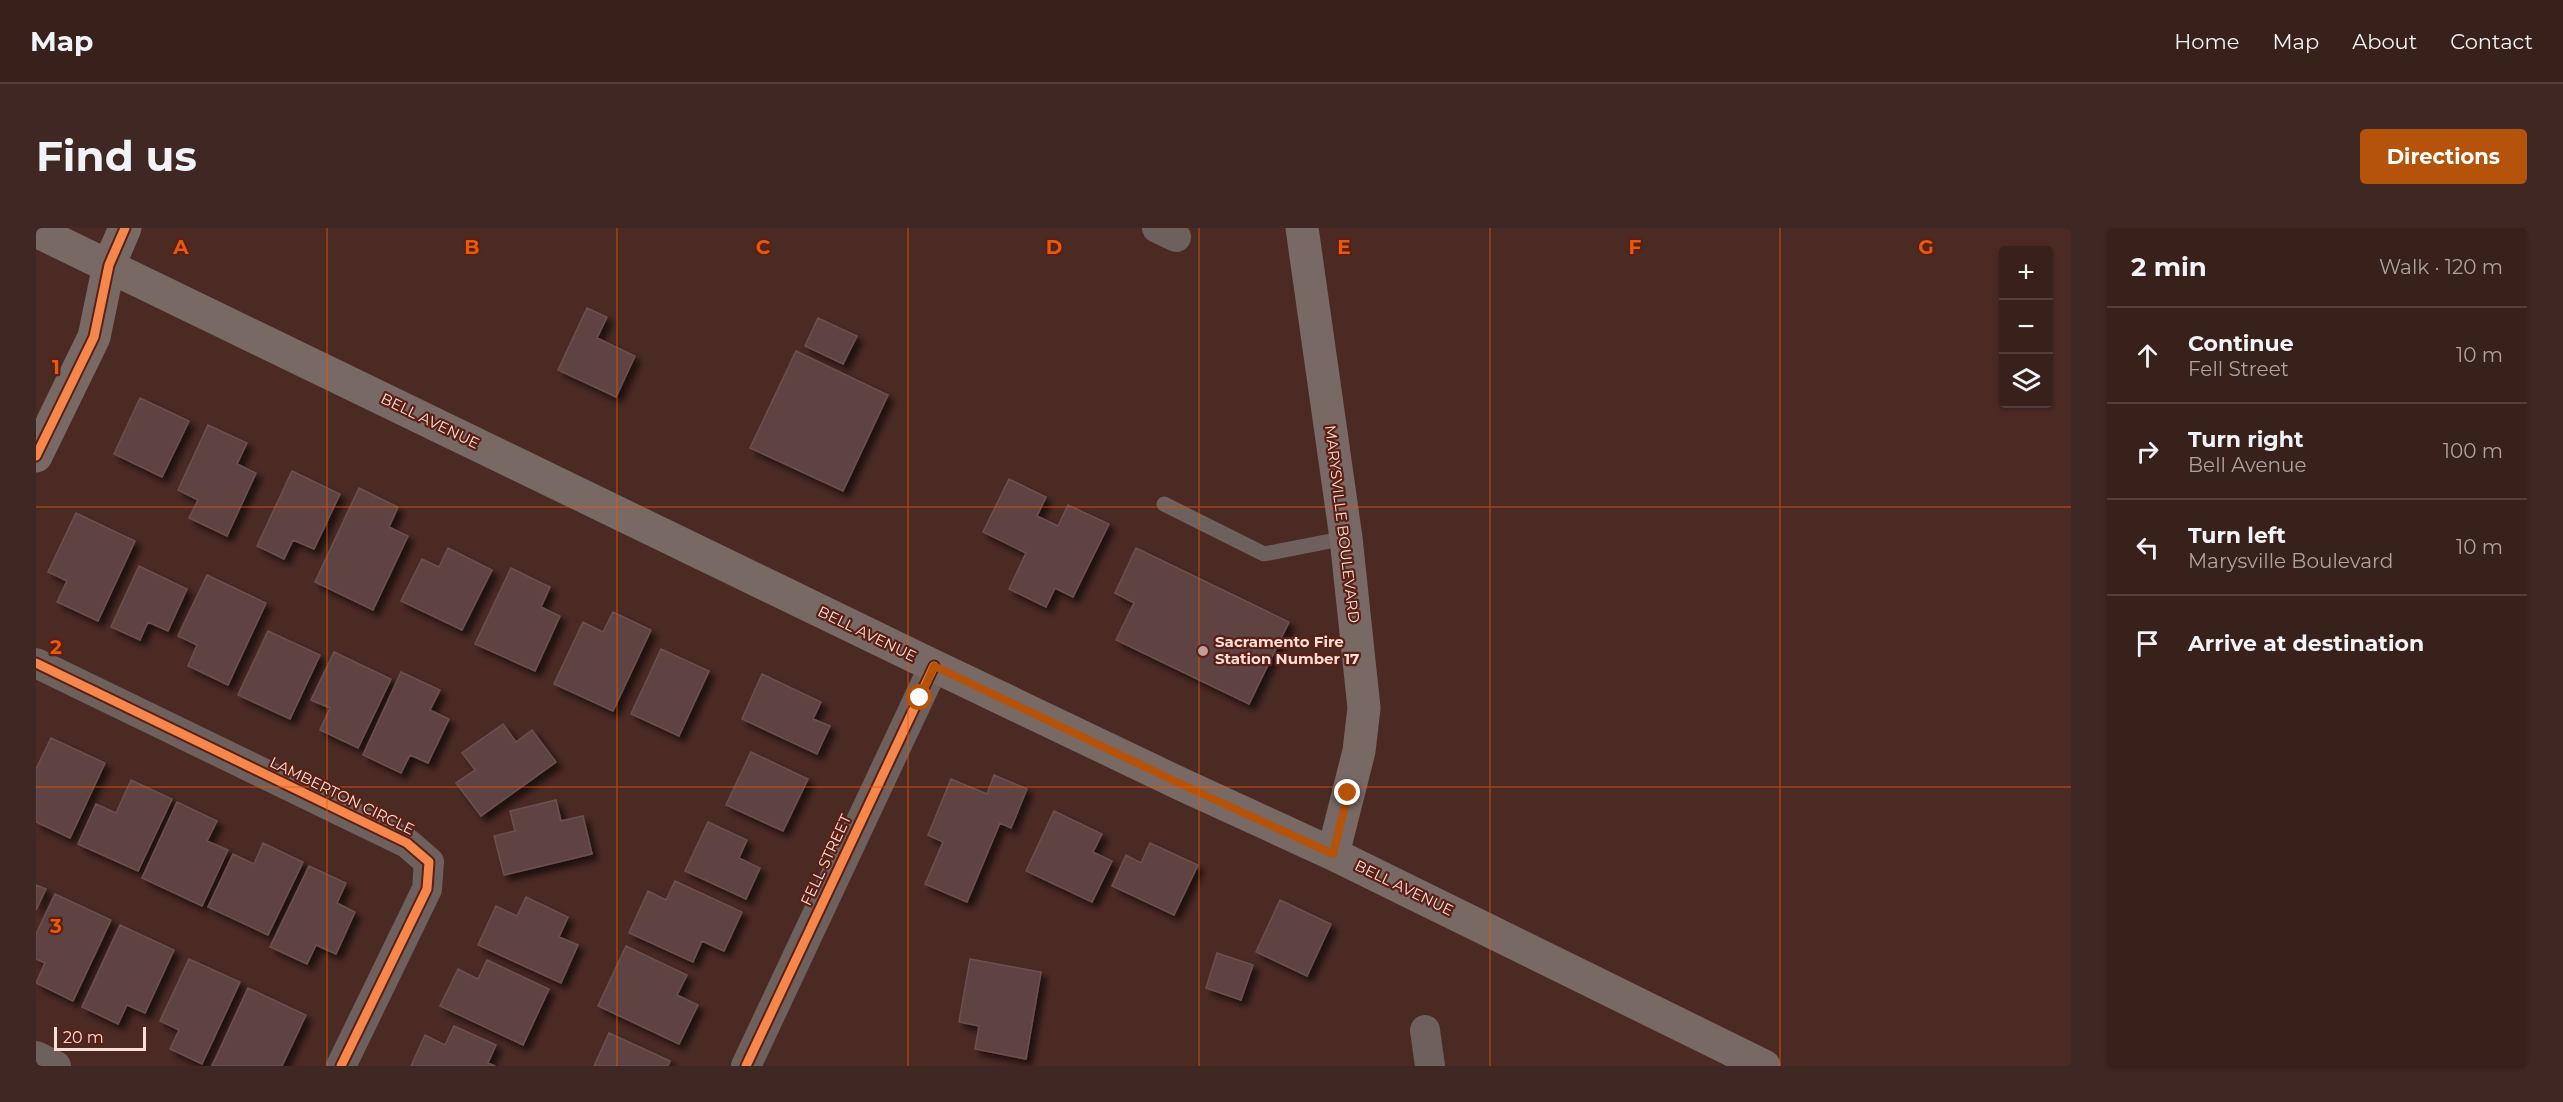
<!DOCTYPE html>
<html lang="en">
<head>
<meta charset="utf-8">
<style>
  :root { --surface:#38201b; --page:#3f2824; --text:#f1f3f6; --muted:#aba3a3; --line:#523e3a; --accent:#b45309 }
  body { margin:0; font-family:Montserrat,sans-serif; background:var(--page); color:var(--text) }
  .controls { position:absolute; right:18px; top:18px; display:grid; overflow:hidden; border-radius:6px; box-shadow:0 2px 4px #0004 }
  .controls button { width:54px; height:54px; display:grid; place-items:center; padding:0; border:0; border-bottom:2px solid var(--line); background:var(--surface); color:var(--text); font:30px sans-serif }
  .scale { position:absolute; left:18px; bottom:15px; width:92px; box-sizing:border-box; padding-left:6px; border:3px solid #fdded7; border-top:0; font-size:16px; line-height:21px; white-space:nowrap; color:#fdded7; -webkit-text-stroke:4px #5a2015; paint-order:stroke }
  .stop { position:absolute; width:18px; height:18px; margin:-14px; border:4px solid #b45309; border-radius:50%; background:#fff }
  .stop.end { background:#b45309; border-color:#fff; box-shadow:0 2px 6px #0008 }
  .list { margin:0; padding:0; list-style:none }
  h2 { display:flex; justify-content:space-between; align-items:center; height:78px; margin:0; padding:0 24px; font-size:26px }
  h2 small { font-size:20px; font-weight:400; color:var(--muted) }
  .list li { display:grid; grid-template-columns:39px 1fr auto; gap:18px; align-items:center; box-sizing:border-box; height:96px; padding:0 24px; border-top:2px solid var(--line) }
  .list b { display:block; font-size:22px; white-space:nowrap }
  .list p { margin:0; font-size:20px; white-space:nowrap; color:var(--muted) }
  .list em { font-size:20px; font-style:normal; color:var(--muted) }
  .icon { flex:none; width:33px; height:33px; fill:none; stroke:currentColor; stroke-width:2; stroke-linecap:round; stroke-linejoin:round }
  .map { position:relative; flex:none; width:2035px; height:838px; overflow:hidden; border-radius:6px }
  header { display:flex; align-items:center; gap:36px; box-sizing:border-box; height:84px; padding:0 30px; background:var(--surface); border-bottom:2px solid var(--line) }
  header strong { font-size:28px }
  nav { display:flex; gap:33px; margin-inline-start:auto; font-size:21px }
  .intro { display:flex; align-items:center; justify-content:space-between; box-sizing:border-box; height:144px; padding:0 36px }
  h1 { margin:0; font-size:42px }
  .button { padding:15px 27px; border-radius:6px; background:var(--accent); color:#fff; font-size:21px; font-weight:700 }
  main { display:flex; gap:36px; padding:0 36px }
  aside { flex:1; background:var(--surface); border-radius:6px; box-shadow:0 2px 4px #0004 }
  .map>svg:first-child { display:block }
  .building { fill:#5e4342; stroke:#6d504f; stroke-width:1.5; filter:url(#shadow) }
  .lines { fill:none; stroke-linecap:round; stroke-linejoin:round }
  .lane { stroke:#6d605d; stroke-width:15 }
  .street { stroke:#6d605d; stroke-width:30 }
  .secondary { stroke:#796965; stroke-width:33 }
  .cycleway-casing { stroke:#5a2015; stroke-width:13 }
  .cycleway { stroke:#f5874c; stroke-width:9 }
  .route { stroke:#b45309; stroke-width:8 }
  .grid { fill:none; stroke:#e8590c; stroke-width:1.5; stroke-opacity:0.55 }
  .poi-dot { fill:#bf9f98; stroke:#5a2015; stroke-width:2 }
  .labels { text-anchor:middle; stroke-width:4.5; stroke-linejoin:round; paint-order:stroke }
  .street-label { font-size:15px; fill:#fdded7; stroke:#5a2015 }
  .poi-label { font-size:15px; font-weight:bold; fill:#fdded7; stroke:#5a2015; text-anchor:start }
  .grid-label { font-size:20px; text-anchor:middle; font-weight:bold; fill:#e8590c; stroke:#5a2015; stroke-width:4.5; stroke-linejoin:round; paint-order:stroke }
</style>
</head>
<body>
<header>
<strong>Map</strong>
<nav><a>Home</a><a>Map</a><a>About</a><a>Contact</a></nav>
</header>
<div class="intro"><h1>Find us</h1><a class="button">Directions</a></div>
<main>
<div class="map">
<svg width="2035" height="838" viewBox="0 0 2035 838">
  <defs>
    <filter id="shadow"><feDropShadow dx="5.5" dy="5.5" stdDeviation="3" flood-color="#0009"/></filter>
  </defs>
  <rect width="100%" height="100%" fill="#4b2a24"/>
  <path class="building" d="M551 80 571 89 561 110 599 128 580 169 522 142Z
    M782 90 821 108 807 136 769 118Z
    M760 123 852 167 807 263 714 220Z
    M104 170 153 193 126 249 78 226Z
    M172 197 211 215 201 236 220 245 191 308 153 290 162 272 142 262Z
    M256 243 304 266 278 321 257 312 248 331 221 318Z
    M973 251 1010 269 1001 288 1022 298 1032 277 1073 296 1037 369 1019 360 1010 379 973 361 990 325 947 304Z
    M323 260 362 279 353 299 372 308 337 382 279 354Z
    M40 285 99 313 62 393 21 374 31 353 12 344Z
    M412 320 456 342 426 402 365 373 386 331 403 339Z
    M1100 320 1253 394 1213 476 1080 412 1098 375 1079 365Z
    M103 338 151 361 132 403 112 394 104 412 75 399Z
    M475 340 514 359 505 379 524 388 499 443 439 416Z
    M171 347 230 375 192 457 152 438 161 417 142 408Z
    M577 384 615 402 577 483 518 456 547 394 567 404Z
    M232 403 284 427 254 491 202 467Z
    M625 421 673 443 643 508 595 486Z
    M298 424 355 451 322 520 284 502 294 480 275 472Z
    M365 444 404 462 394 482 413 491 392 535 374 527 365 545 327 527Z
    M726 446 785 474 777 491 794 498 781 526 706 491Z
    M467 496 480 514 496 502 520 534 445 588 420 555 439 542 426 525Z
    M15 510 69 535 34 610 0 594V541Z
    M715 524 772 551 747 603 690 577Z
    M958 547 991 561 975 600 964 595 931 674 889 656 907 614 892 607 915 551 951 566Z
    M95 552 136 571 102 643 42 616 60 576 80 585Z
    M520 572 525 593 547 588 556 626 468 647 458 608 479 603 474 583Z
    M141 574 181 593 171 613 192 622 166 678 106 650Z
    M1018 583 1066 606 1057 624 1076 633 1056 674 990 643Z
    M672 594 711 612 703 630 724 640 710 671 649 643Z
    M227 615 267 634 232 707 172 679 197 626 218 636Z
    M1114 615 1162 637 1138 687 1076 658 1090 627 1105 635Z
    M273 638 310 655 301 675 319 684 300 726 280 717 271 736 234 719Z
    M639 653 706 684 688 723 666 713 657 734 593 705 612 663 630 672Z
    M0 657 10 661 0 682Z
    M19 666 75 692 37 773 0 755 9 735 0 731V706Z
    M490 669 532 689 523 709 542 717 525 755 442 717 460 678 481 688Z
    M1244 672 1295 696 1271 748 1220 724Z
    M84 697 138 722 109 785 91 777 82 796 46 779Z
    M590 718 651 747 641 767 662 777 643 816 562 778Z
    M1181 725 1217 737 1205 772 1170 760Z
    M153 731 204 754 166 836 134 821 143 802 124 793Z
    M934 731 1005 744 990 831 939 821 943 798 923 794Z
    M451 732 513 761 487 817 404 778 422 741 442 751Z
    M212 760 270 787 246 838H176Z
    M418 798 460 817 452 835 459 838H375L389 807 409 817Z
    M573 805 634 833 632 838H558Z"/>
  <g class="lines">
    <path class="lane" d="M1128 276 1228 326 1310 310"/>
    <path class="street" d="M1121 0 1140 9
      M0 435 371 615 393 634 391 661 305 838
      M1389 802 1394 838
      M0 828 20 838
      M710 838 898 438"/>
    <path class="secondary" d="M1266 0 1310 310 1328 480 1323 523 1297 626
      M0 3 898 438 1147 557 1297 626 1728 838
      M0 228 58 109 73 37 89 0"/>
    <g class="cycleway-casing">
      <path id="cycleway" d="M0 228 58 109 73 37 89 0
        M0 435 371 615 393 634 391 661 305 838
        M710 838 898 438"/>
    </g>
    <use href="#cycleway" class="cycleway"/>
  </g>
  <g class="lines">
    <path class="route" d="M884 470 898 438 1147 557 1297 626 1312 565"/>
  </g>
  <path class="grid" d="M291 0V838M581 0V838M872 0V838M1163 0V838M1454 0V838M1744 0V838M0 279H2035M0 559H2035"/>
  <circle class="poi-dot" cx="1167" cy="423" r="6"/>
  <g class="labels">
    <g class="street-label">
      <text transform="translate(394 193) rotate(26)" y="5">BELL AVENUE</text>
      <text transform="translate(1306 296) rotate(83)" y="5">MARYSVILLE BOULEVARD</text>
      <text transform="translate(831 406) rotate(26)" y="5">BELL AVENUE</text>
      <text transform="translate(306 568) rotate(26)" y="5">LAMBERTON CIRCLE</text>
      <text transform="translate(790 632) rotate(-65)" y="5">FELL STREET</text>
      <text transform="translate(1368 660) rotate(26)" y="5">BELL AVENUE</text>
    </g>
    <g class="poi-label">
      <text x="1179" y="419">Sacramento Fire<tspan x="1179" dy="17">Station Number 17</tspan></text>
    </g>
  </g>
  <g class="grid-label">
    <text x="145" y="26">A</text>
    <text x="436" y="26">B</text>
    <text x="727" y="26">C</text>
    <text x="1018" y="26">D</text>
    <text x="1308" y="26">E</text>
    <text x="1599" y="26">F</text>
    <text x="1890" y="26">G</text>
    <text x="20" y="146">1</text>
    <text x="20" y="426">2</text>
    <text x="20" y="705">3</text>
  </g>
</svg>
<div class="controls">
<button>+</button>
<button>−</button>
<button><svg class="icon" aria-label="layers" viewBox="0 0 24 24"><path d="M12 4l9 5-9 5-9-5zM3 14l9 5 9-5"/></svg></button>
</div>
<div class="scale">20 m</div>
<div class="stop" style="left:884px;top:470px"></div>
<div class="stop end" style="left:1312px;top:565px"></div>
</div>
<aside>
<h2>2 min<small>Walk · 120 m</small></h2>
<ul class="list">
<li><svg class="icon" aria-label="ahead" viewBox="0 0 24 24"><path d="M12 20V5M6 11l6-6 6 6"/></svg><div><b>Continue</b><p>Fell Street</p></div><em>10 m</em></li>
<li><svg class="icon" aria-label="right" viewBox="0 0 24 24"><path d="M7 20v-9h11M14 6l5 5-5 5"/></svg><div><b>Turn right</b><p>Bell Avenue</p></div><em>100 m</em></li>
<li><svg class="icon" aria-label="left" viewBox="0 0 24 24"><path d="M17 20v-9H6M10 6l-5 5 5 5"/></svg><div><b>Turn left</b><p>Marysville Boulevard</p></div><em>10 m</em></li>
<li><svg class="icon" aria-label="arrive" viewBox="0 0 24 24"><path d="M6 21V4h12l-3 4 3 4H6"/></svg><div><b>Arrive at destination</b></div></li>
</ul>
</aside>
</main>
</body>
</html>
